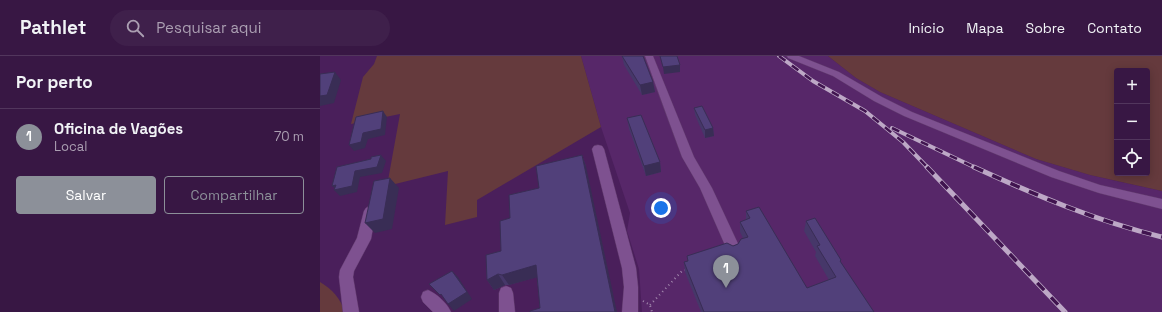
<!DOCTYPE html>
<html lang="pt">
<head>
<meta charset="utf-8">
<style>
  :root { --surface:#381744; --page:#3f204b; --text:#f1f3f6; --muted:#ab9fb2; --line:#52365d; --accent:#8c9099 }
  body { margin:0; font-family:"Space Grotesk",sans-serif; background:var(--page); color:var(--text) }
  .controls { position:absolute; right:12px; top:12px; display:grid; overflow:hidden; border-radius:4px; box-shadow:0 2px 10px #0003 }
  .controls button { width:36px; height:36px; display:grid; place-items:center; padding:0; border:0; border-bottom:1px solid var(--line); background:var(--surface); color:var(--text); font:20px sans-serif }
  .you { position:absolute; left:341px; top:152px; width:14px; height:14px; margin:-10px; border:3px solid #fff; border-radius:50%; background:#1a73e8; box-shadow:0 0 0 6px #1a73e833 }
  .badge { display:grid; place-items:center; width:26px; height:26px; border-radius:50%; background:var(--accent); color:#fff; font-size:13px; font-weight:700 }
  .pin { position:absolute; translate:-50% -33px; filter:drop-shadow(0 1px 2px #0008) }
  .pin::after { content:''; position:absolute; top:21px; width:14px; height:12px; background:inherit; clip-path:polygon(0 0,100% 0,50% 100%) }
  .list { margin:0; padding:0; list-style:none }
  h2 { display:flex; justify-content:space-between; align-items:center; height:52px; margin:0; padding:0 16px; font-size:17px }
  h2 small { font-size:13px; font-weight:400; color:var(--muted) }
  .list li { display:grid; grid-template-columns:26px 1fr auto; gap:12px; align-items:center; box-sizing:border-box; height:56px; padding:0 16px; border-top:1px solid var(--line) }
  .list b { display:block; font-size:15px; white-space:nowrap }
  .list p { margin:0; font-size:13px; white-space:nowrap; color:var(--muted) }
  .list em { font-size:13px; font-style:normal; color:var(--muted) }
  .actions { display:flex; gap:8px; padding:12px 16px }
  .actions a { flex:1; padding:9px 0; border:1px solid var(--accent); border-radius:4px; text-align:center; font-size:14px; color:var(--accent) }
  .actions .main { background:var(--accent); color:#fff }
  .icon { flex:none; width:22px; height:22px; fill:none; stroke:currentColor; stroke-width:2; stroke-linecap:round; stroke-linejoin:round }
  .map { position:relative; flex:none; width:842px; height:256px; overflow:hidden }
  header { display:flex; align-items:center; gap:24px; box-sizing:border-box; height:56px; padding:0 20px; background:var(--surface); border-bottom:1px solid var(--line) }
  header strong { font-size:19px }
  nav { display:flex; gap:22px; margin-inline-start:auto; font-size:14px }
  .search { width:280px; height:36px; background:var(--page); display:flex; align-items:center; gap:10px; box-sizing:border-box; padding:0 14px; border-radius:22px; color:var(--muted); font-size:15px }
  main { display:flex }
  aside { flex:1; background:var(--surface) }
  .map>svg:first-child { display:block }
  .built { fill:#572769 }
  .green { fill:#653a3d; fill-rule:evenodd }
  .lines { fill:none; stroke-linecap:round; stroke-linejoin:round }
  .minor-casing { stroke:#603a6c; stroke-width:1 }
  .path { stroke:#a288ad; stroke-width:2; stroke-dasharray:1 3.5; stroke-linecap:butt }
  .minor { fill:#7e5190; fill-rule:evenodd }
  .rail-far1-casing { stroke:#bda8c6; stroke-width:4 }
  .rail-casing { stroke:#bda8c6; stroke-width:5 }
  .rail-far1 { stroke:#40144f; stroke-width:2.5; stroke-dasharray:8; stroke-linecap:butt }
  .rail { stroke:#40144f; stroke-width:3.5; stroke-dasharray:10; stroke-linecap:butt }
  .wall { fill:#463769 }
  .shaded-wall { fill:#392d55 }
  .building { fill:#51407a; stroke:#392d55 }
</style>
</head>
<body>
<header>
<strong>Pathlet</strong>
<div class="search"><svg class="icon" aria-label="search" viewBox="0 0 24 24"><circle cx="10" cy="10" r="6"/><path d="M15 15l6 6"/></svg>Pesquisar aqui</div>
<nav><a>Início</a><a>Mapa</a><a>Sobre</a><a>Contato</a></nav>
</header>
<main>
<aside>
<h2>Por perto<small></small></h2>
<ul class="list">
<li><span class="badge">1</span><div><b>Oficina de Vagões</b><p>Local</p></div><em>70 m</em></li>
</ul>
<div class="actions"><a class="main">Salvar</a><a>Compartilhar</a></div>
</aside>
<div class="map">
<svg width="842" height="256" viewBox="0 0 842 256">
  <rect width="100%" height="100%" fill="#4a1f5b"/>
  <path class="built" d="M261 0H508L536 22 560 36 716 103 770 119 842 135V256H322L319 213 307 175 310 157 281 71Z"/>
  <path class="green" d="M57 0H261L281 71 157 144V161L125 169 128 115 67 130 80 58 31 68 43 21 54 8Z
    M508 0H842V135L770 119 716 103 560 36 536 22ZM797 15H827V117H797Z
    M0 226C13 234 20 242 25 256H0Z"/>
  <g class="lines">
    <g class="minor-casing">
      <path id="minor" d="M325 0H333L374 101 392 132 420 192 418 196 413 198 408 196 380 132 362 101Z
        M467 0H479L519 16 562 41 592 56 739 115 780 129 842 143V153L779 137 731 121 584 60 554 45 513 20 468 2Z
        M278 89 282 90 284 93 316 212 318 231V256H302L304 231 302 212 272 93 274 90Z
        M50 150 54 152 56 155 51 183 34 215 33 221 39 256H23L19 221 20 214 37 182 44 155 46 152Z
        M186 230 191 232 193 237 195 256H179V237L181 232Z
        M108 234C117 238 127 247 131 256H113L103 246 101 241 103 236Z"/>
    </g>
    <path class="path" d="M323 245 330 249 332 256
      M330 249 362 215 367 214"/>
    <use href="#minor" class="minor"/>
    <g class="rail-far1-casing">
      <path id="rail-far1" d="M459 0 493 25 545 55 583 86 608 112
        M572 72 656 112"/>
    </g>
    <g class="rail-casing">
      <path id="rail" d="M607 111 745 256
        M654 111C715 139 776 165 842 181"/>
    </g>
    <use href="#rail-far1" class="rail-far1"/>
    <use href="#rail" class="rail"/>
  </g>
  <path class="wall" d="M302 0H323L333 26 335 36 322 39 304 9Z
    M374 52 393 72 394 80 385 82 375 59Z
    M307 62 340 106 341 116 326 120 309 73Z
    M262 99 266 110 220 252 217 221 189 229H185L174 234 167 224 181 195 190 162 219 132Z
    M426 155 487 232 509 224 495 200 496 196 484 175 486 165 521 204V207L554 256H381L365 216 364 206 368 205 367 200 413 190 418 188 423 182 420 176V166L426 164Z"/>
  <path class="shaded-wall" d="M360 9V16L344 18 343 11Z
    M15 16 21 24 14 47 0 50V40Z
    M333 26 335 36 322 39 320 29Z
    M63 55 67 61 65 79 48 83 45 92 34 95 29 89 43 77Z
    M393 72 394 80 385 82V74Z
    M61 99 66 105 62 117 40 121 37 136 20 140 14 134 16 133 12 130Z
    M262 99 266 110 297 256H294Z
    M340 106 341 116 326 120 324 110Z
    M70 122 79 132 72 173 55 177 45 167Z
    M216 209 222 220 189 229 182 219Z
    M132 215 138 221 152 243 134 255 128 248Z
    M178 218 185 229 174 234 167 224Z"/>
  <path class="building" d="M302 0H323L333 26 320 29Z
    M340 0H357L360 9 343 11Z
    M15 16 7 39 0 40V18Z
    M382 50 393 72 385 74 374 52Z
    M63 55 61 73 43 77 41 86 29 89 36 61Z
    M321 59 340 106 324 110 307 62Z
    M61 99 57 111 35 115 32 130 14 134 16 129 12 130 17 111 51 103V101Z
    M262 99 295 256H210V255L220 252 216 209 182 219 178 218 167 224 166 199 181 195 180 165 190 162 189 139 219 132 216 110Z
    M70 122 63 163 45 167 54 125Z
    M439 151 487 232 516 221 497 190 500 189 486 165 495 162 521 204 520 205 554 256H384L364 206 368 205 367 200 407 187 413 190 418 188 421 183 428 181 420 166 430 162 426 155Z
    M132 215 147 236 128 248 121 238 120 239 109 228Z"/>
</svg>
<div class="controls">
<button>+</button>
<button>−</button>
<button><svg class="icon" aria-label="locate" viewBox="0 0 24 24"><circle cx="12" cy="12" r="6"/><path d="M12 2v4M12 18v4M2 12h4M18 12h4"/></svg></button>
</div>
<div class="you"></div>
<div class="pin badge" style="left:406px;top:232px">1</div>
</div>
</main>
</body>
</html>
